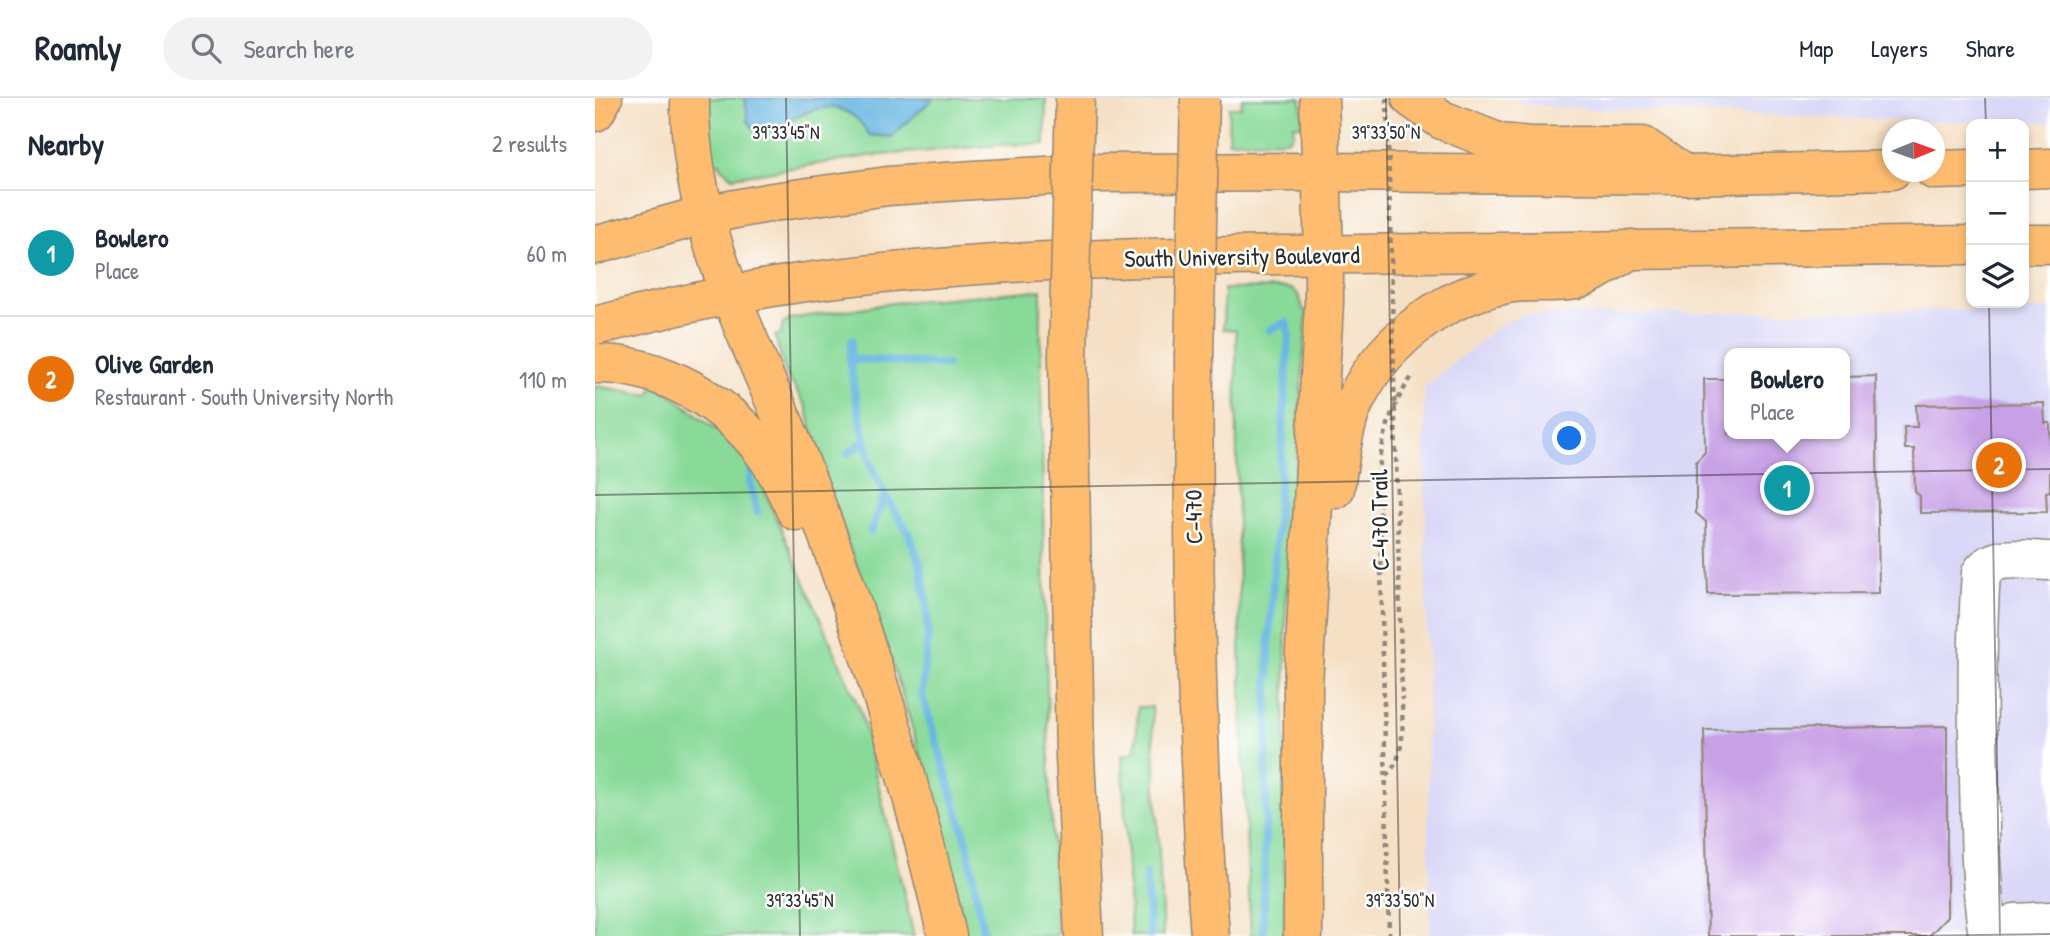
<!DOCTYPE html>
<html lang="en">
<head>
<meta charset="utf-8">
<style>
  :root { --surface:#fff; --page:#f2f2f3; --text:#1f2937; --muted:#747a83; --line:#e0e1e3; --accent:#d1495b }
  body { margin:0; font-family:"Patrick Hand",sans-serif; background:var(--page); color:var(--text) }
  .controls { position:absolute; right:21px; top:21px; display:grid; overflow:hidden; border-radius:14px; box-shadow:0 4px 10px #0003 }
  .controls button { width:63px; height:63px; display:grid; place-items:center; padding:0; border:0; border-bottom:2px solid var(--line); background:var(--surface); color:var(--text); font:35px sans-serif }
  .compass { position:absolute; left:1287px; top:21px; width:63px; height:63px; border-radius:50%; background:var(--surface); box-shadow:0 4px 10px #0003; rotate:89deg }
  .you { position:absolute; left:975px; top:341px; width:24px; height:24px; margin:-18px; border:5px solid #fff; border-radius:50%; background:#1a73e8; box-shadow:0 0 0 10px #1a73e833 }
  .badge { display:grid; place-items:center; width:46px; height:46px; border-radius:50%; background:var(--accent); color:#fff; font-size:23px; font-weight:700 }
  .pin { position:absolute; translate:-50% -50%; border:4px solid #fff; box-shadow:0 2px 7px #0006 }
  .popup { position:absolute; left:1129px; top:250px; width:126px; height:91px; box-sizing:border-box; display:grid; place-content:center; border-radius:14px; background:var(--surface); filter:drop-shadow(0 2px 5px #0005); font-size:23px; white-space:nowrap; color:var(--muted) }
  .popup b { font-size:26px; color:var(--text) }
  .popup::after { content:''; position:absolute; left:50%; top:100%; margin-left:-14px; border:14px solid transparent; border-top-color:var(--surface) }
  .list { margin:0; padding:0; list-style:none }
  h2 { display:flex; justify-content:space-between; align-items:center; height:91px; margin:0; padding:0 28px; font-size:30px }
  h2 small { font-size:23px; font-weight:400; color:var(--muted) }
  .list li { display:grid; grid-template-columns:46px 1fr auto; gap:21px; align-items:center; box-sizing:border-box; height:126px; padding:0 28px; border-top:2px solid var(--line) }
  .list b { display:block; font-size:26px; white-space:nowrap }
  .list p { margin:0; font-size:23px; white-space:nowrap; color:var(--muted) }
  .list em { font-size:23px; font-style:normal; color:var(--muted) }
  .icon { flex:none; width:38px; height:38px; fill:none; stroke:currentColor; stroke-width:2; stroke-linecap:round; stroke-linejoin:round }
  .map { position:relative; flex:none; width:1455px; height:838px; overflow:hidden }
  header { display:flex; align-items:center; gap:42px; box-sizing:border-box; height:98px; padding:0 35px; background:var(--surface); border-bottom:2px solid var(--line) }
  header strong { font-size:33px }
  nav { display:flex; gap:38px; margin-inline-start:auto; font-size:24px }
  .search { width:490px; height:63px; background:var(--page); display:flex; align-items:center; gap:18px; box-sizing:border-box; padding:0 24px; border-radius:38px; color:var(--muted); font-size:26px }
  main { display:flex }
  aside { flex:1; background:var(--surface) }
  .map>svg:first-child { display:block }
  .built { fill:#d9d7f7; fill-rule:evenodd }
  .green { fill:#89da99; stroke:#5a8262; stroke-width:2 }
  .water { fill:#66b6e1; stroke:#487086; stroke-width:2 }
  .lines { fill:none; stroke-linecap:round; stroke-linejoin:round }
  .stream { stroke:#66b6e1; stroke-width:8 }
  .building { fill:#c8a0e6 }
  .minor-casing { stroke:#908678; stroke-width:41 }
  .major-casing { stroke:#908678; stroke-width:41 }
  .highway-casing { stroke:#908678; stroke-width:41 }
  .path { stroke:#908678; stroke-width:4.5; stroke-dasharray:5 5; stroke-linecap:butt }
  .minor { stroke:#fff; stroke-width:38 }
  .major { stroke:#fdbc70; stroke-width:38 }
  .highway { stroke:#fdbc70; stroke-width:38 }
  .highway-bridge-casing { stroke:#908678; stroke-width:41; stroke-linecap:butt }
  .path-bridge { stroke:#908678; stroke-width:4.5; stroke-dasharray:5 5; stroke-linecap:butt }
  .highway-bridge { stroke:#fdbc70; stroke-width:38 }
  .ticks { fill:none; stroke:#2b2b2b; stroke-width:2; stroke-opacity:0.45 }
  .labels { text-anchor:middle; stroke-width:5; stroke-linejoin:round; paint-order:stroke }
  .street-label { font-size:24px; fill:#2b2b2b; stroke:#fff }
  .ticks-label { font-size:18px; text-anchor:middle; fill:#2b2b2b; stroke:#fff; stroke-width:5; stroke-linejoin:round; paint-order:stroke }
</style>
</head>
<body>
<header>
<strong>Roamly</strong>
<div class="search"><svg class="icon" aria-label="search" viewBox="0 0 24 24"><circle cx="10" cy="10" r="6"/><path d="M15 15l6 6"/></svg>Search here</div>
<nav><a>Map</a><a>Layers</a><a>Share</a></nav>
</header>
<main>
<aside>
<h2>Nearby<small>2 results</small></h2>
<ul class="list">
<li><span class="badge" style="background:#0f9aa8">1</span><div><b>Bowlero</b><p>Place</p></div><em>60 m</em></li>
<li><span class="badge" style="background:#e8710a">2</span><div><b>Olive Garden</b><p>Restaurant · South University North</p></div><em>110 m</em></li>
</ul>
</aside>
<div class="map">
<svg width="1455" height="838" viewBox="0 0 1455 838">
  <rect width="100%" height="100%" fill="#fff"/>
  <filter id="ink" filterUnits="userSpaceOnUse"><feTurbulence type="fractalNoise" baseFrequency=".0143" numOctaves="2"/><feDisplacementMap in="SourceGraphic" scale="14" xChannelSelector="R" yChannelSelector="G"/><feConvolveMatrix kernelMatrix="1 2 1 2 8 2 1 2 1" color-interpolation-filters="sRGB"/></filter>
  <filter id="wash" filterUnits="userSpaceOnUse"><feTurbulence type="fractalNoise" baseFrequency=".00686" numOctaves="4" result="noise"/><feDisplacementMap in="SourceGraphic" scale="28" xChannelSelector="R" yChannelSelector="G"/><feGaussianBlur stdDeviation="1.57" result="paint"/><feColorMatrix in="noise" values="0 0 0 0 0 0 0 0 0 0 0 0 0 0 0 0 0 1.4 0 .05"/><feComposite in="paint" operator="in"/></filter>
  <g filter="url(#wash)">
    <rect width="100%" height="100%" fill="#f5e0c5"/>
    <path class="built" d="M915 0H1455V24L1325 23 970 10 933 6Z
      M1455 211V838H835L829 290 902 229 927 217ZM1134 255H1250V336H1134Z"/>
    <path class="green" d="M113 0H451L450 46 404 47 274 58 138 79 126 70 125 65 116 66Z
      M647 0H706L708 27H699L698 36 692 42 633 43 634 9H646Z
      M691 190C704 192 706 201 708 212L712 213 691 504 689 838H656C645 636 642 434 641 232L628 231 629 191Z
      M446 192C445 261 447 330 448 399 450 545 454 692 462 838H371L341 709 302 580 221 354 212 310 190 274 180 238 187 236V227L195 221 297 205Z
      M0 288 54 297 58 288 73 294 154 357 266 614 319 838H0Z
      M543 609H557L568 838H536L527 657 536 655 541 651Z"/>
    <path class="water" d="M150 0H339L296 39 274 37C267 25 260 17 247 12 211 0 191 37 160 32L153 23Z"/>
    <g class="lines">
      <path class="stream" d="M257 242 255 261 259 291 275 364 290 397 313 434 325 465 332 508 333 534 327 597 372 744 389 838
        M255 261 352 267
        M253 355 269 344
        M157 365 155 385 162 414
        M276 433 290 397
        M551 776 555 838
        M668 838 674 547 694 235 691 224 675 232"/>
    </g>
    <g id="blocks">
      <path class="building" d="M1281 278 1284 495 1113 496 1111 424 1101 415V364L1110 354 1109 281H1134V336H1250V279Z
        M1449 305 1450 325H1455V393L1451 394 1452 414 1325 415V398L1320 394 1319 351H1310L1309 329H1322L1321 307Z
        M1352 628V819L1334 838H1113L1109 632Z"/>
    </g>
  </g>
  <g filter="url(#ink)">
    <use href="#blocks" fill-opacity="0" stroke="#908678" stroke-width="2"/>
    <g class="lines">
      <g class="minor-casing">
        <path id="minor" d="M1393 838C1385 785 1385 732 1384 678 1382 610 1381 544 1386 475 1400 454 1433 463 1455 463
          M1408 838 1420 825 1455 823"/>
      </g>
      <g class="major-casing">
        <path id="major" d="M1429 71 1455 70
          M1339 72 1376 71
          M1429 146H1455
          M0 147 109 117 178 104 293 88 379 82 502 75 728 74 1090 77 1297 72
          M0 228C67 211 135 195 204 185 390 159 578 159 765 156 969 153 1173 149 1376 147"/>
      </g>
      <g class="highway-casing">
        <path id="highway" d="M95 0C93 137 165 257 212 382 269 532 317 682 352 838
          M816 0 847 22 905 45 934 48H1048L1090 77
          M0 14 8 0
          M599 258C597 451 601 645 615 838
          M473 259 480 659 489 838
          M0 266C65 265 132 304 170 356 183 373 191 393 201 413
          M740 391C744 364 747 338 756 312 781 249 845 198 912 186 935 182 958 186 981 182 993 180 1024 158 1037 151
          M708 838V588L729 205V156L724 0"/>
      </g>
      <path class="path" d="M791 678C812 658 807 625 807 599
        M794 838 784 373C787 338 797 305 819 276"/>
      <use href="#minor" class="minor"/>
      <use href="#major" class="major"/>
      <use href="#highway" class="highway"/>
      <g class="highway-bridge-casing">
        <path id="highway-bridge" d="M599 258 605 0
          M473 259 480 0"/>
      </g>
      <path class="path-bridge" d="M792 0 807 599"/>
      <use href="#highway-bridge" class="highway-bridge"/>
    </g>
  </g>
  <path class="ticks" d="M191 0 205 838M791 0 805 838M1390 0 1391 26M1394 205 1405 838M0 397 1455 371M1313 838 1455 836"/>
  <g class="labels">
    <g class="street-label">
      <text transform="translate(647 159) rotate(-1)" y="8">South University Boulevard</text>
      <text transform="translate(599 419) rotate(-91)" y="8">C-470</text>
      <text transform="translate(785 422) rotate(-91)" y="8">C-470 Trail</text>
    </g>
  </g>
  <g class="ticks-label">
    <text x="191" y="41">39°33'45"N</text>
    <text x="791" y="41">39°33'50"N</text>
    <text x="205" y="809">39°33'45"N</text>
    <text x="805" y="809">39°33'50"N</text>
  </g>
</svg>
<div class="controls">
<button>+</button>
<button>−</button>
<button><svg class="icon" aria-label="layers" viewBox="0 0 24 24"><path d="M12 4l9 5-9 5-9-5zM3 14l9 5 9-5"/></svg></button>
</div>
<svg class="compass" viewBox="-18 -18 36 36"><path d="M0-13l5 13h-10z" fill="#e53935"/><path d="M0 13l5-13h-10z" fill="#747a83"/></svg>
<div class="you"></div>
<div class="pin badge" style="left:1192px;top:390px;background:#0f9aa8">1</div>
<div class="popup"><b>Bowlero</b>Place</div>
<div class="pin badge" style="left:1404px;top:367px;background:#e8710a">2</div>
</div>
</main>
</body>
</html>
